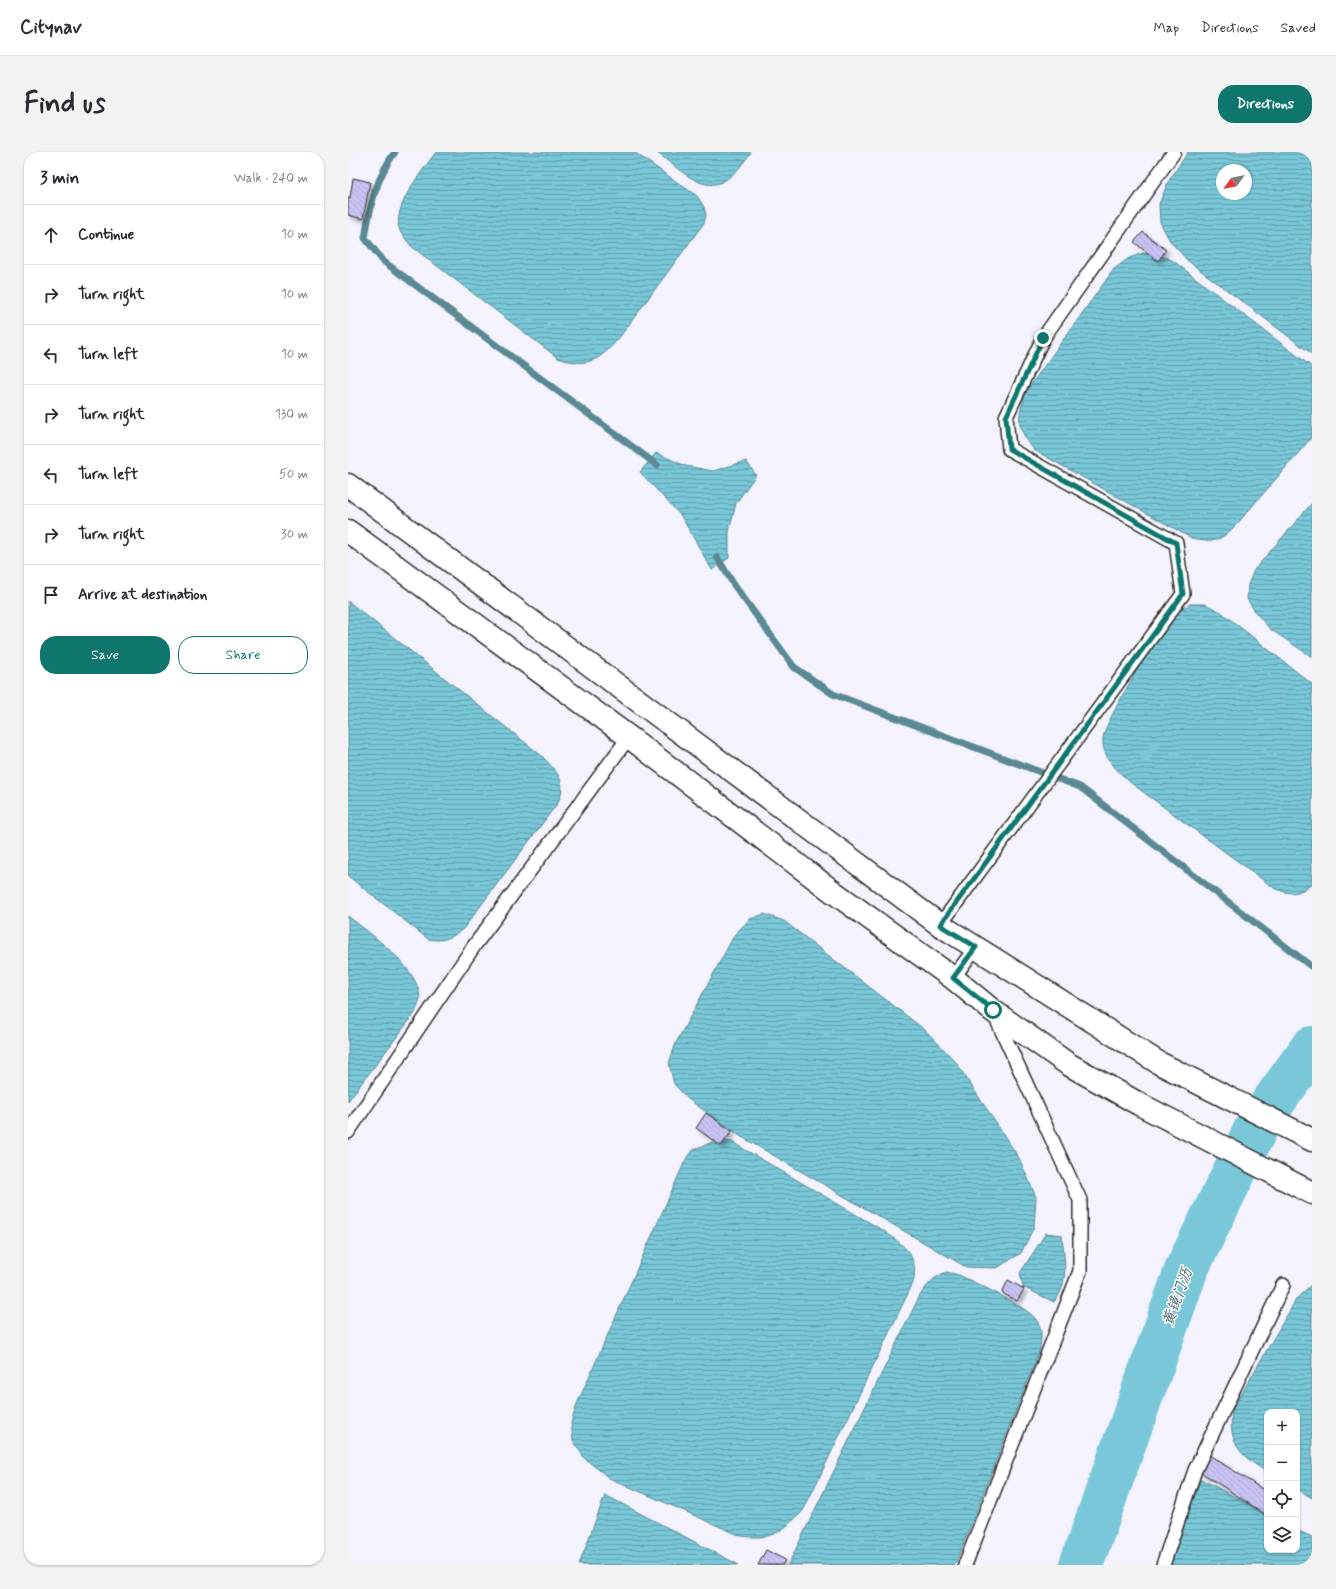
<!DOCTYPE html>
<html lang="en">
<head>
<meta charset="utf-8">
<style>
  :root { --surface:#fff; --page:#f2f2f3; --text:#2b2b33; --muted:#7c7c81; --line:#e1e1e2; --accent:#0f766e }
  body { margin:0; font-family:Mynerve,"LXGW WenKai TC",sans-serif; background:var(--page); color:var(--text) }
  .controls { position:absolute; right:12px; bottom:12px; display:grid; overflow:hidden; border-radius:8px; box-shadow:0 1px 3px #0004 }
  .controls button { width:36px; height:36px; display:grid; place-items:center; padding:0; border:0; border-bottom:1px solid var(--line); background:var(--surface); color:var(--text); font:20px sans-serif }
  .compass { position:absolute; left:868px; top:12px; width:36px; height:36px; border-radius:50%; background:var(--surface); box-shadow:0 1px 3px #0004; rotate:237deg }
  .stop { position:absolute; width:12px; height:12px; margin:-9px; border:3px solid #0f766e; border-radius:50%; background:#fff }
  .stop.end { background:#0f766e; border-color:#fff; box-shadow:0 1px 4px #0008 }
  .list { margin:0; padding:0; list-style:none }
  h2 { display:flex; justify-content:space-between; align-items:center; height:52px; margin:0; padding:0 16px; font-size:17px }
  h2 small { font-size:13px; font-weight:400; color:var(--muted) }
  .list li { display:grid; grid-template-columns:26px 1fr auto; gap:12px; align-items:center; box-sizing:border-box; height:60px; padding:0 16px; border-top:1px solid var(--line) }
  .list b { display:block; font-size:15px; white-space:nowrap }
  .list em { font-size:13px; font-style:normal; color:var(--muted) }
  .actions { display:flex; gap:8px; padding:12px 16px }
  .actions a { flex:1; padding:9px 0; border:1px solid var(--accent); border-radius:16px; text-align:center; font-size:14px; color:var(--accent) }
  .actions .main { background:var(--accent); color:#fff }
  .icon { flex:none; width:22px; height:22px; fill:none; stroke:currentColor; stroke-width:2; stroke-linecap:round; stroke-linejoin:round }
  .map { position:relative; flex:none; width:964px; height:1413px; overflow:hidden; border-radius:16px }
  header { display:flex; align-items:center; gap:24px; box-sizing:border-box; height:56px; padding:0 20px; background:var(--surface); border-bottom:1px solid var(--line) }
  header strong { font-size:19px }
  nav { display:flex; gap:22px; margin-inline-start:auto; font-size:14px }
  .intro { display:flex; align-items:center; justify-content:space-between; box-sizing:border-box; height:96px; padding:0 24px }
  h1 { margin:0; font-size:28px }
  .button { padding:10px 18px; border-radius:16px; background:var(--accent); color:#fff; font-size:14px; font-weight:700 }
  main { display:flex; gap:24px; padding:0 24px }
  aside { flex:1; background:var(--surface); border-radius:16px; box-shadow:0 1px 3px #0004 }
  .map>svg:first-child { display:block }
  .water { fill:url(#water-rules); stroke:#5a8993; fill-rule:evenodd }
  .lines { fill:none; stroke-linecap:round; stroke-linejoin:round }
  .stream { stroke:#5a8993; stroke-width:7 }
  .river { stroke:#79c7d8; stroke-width:44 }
  .building { fill:url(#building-back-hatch); stroke:#2b2b2b; filter:url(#shadow) }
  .service-casing { stroke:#2b2b2b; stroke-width:16 }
  .secondary-casing { stroke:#2b2b2b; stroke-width:25 }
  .service { stroke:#fff; stroke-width:13 }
  .secondary { stroke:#fff; stroke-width:22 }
  .route { stroke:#0f766e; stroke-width:5 }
  .labels { text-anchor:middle; stroke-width:3; stroke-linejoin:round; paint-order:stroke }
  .water-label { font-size:15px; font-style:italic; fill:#466268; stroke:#fff }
</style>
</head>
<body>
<header>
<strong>Citynav</strong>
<nav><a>Map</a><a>Directions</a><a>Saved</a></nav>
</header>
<div class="intro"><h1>Find us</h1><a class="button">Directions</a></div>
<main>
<aside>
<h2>3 min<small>Walk · 240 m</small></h2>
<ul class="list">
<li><svg class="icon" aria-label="ahead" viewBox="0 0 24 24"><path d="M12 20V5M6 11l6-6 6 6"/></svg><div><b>Continue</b></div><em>10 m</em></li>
<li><svg class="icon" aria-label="right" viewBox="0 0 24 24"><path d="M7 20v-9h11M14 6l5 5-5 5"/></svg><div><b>Turn right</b></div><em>10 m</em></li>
<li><svg class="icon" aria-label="left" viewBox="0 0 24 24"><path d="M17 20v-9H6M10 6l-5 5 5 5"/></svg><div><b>Turn left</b></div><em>10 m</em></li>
<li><svg class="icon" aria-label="right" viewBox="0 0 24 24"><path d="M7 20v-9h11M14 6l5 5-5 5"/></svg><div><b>Turn right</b></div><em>130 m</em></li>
<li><svg class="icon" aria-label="left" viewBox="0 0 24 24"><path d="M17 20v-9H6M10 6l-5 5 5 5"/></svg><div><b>Turn left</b></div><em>50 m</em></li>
<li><svg class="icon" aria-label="right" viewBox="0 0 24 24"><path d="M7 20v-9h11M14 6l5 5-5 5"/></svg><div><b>Turn right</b></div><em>30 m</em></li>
<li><svg class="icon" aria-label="arrive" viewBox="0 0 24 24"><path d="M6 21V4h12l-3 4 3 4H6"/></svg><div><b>Arrive at destination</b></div></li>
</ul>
<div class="actions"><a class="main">Save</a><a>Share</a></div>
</aside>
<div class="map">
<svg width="964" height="1413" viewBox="0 0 964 1413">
  <defs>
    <pattern id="water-rules" width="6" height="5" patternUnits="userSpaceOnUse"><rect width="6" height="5" fill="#79c7d8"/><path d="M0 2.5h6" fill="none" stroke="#63a2af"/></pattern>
    <pattern id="building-back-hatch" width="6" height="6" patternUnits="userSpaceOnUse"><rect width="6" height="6" fill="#c9c3f5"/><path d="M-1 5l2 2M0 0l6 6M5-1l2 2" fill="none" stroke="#ada8d2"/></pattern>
    <filter id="shadow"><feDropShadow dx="3.5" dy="3.5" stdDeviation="2" flood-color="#0004"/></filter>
  </defs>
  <rect width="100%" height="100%" fill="#f4f3fd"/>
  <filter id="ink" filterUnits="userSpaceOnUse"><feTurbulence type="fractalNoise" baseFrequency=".025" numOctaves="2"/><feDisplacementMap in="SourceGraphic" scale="8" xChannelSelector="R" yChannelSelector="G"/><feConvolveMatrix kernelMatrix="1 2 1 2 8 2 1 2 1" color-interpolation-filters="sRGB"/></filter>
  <g filter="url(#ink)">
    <path class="water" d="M88 0H286L349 44 356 55 358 63 356 71 271 186C251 209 240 216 210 206L63 94C60 89 52 82 51 76 46 51 74 20 88 0Z
      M308 0H403C367 54 349 31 308 0Z
      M840 0H964V202L840 109 822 89 812 70 811 52 820 30ZM874 18H898V42H874Z
      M795 101 808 102 824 108 964 215V285L889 372C873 388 866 393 843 386L686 298C667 273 669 267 679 238L766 117 781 106Z
      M308 301 338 314 365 319 398 309 408 323 388 351 381 380V406L364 418 333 364 292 320Z
      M964 351V505L922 477 908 461 899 447 900 433 906 418Z
      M0 449 194 604C209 620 221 630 209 652L116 776C104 786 96 790 80 787L0 724Z
      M842 452H857L873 460 964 532V732C949 743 942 743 926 736L783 631C770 619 753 605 755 586 755 573 808 485 818 471 824 463 834 457 842 452Z
      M416 762 436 769 577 878 607 909 671 1006 688 1045 686 1075 673 1101 649 1116 618 1115 392 984 340 947 326 932 321 911 328 891 387 782 402 767Z
      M0 764C22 782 71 815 72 846 72 851 68 857 67 861L0 949Z
      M370 988 384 990 536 1079C555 1093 572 1104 565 1131L455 1359C432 1381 425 1388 393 1384L261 1326 236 1306 225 1288 223 1271 229 1252 337 1009 346 997Z
      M698 1081 714 1083C716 1105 722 1132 706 1150L675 1135 672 1121Z
      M599 1120 611 1123C629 1132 680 1154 689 1169 695 1178 693 1187 692 1197L607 1413H440L571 1145C579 1133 585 1125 599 1120Z
      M964 1132V1346L949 1337V1260H919V1320C891 1303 880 1291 884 1258L949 1146Z
      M853 1327 919 1362V1398H949V1378L964 1385V1413H821Z
      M257 1343 389 1412 390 1413H231Z"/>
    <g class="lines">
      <path class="stream" d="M47 0C28 26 22 54 17 86L35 109 309 313
        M369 405 386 433 446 515 485 542 732 635 964 815
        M734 1409 751 1413"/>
      <path class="river" d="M733 1413 839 1116 911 970 964 896"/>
    </g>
    <path class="building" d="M5 26 22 30 15 67 0 63V45L2 46Z
      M795 80 818 98 810 109 786 90Z
      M358 961 384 979 373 994 348 976Z
      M660 1128 676 1137 669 1149 654 1141Z
      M861 1303 919 1340V1358L917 1362 851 1319Z
      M418 1398 437 1408 434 1413H410Z"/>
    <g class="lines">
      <g class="service-casing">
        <path id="service" d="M592 773 835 442 828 391 661 297 658 265 695 186 826 0
          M605 826 628 795
          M0 980 126 794 281 585
          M617 1413 732 1119V1048L647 864
          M815 1413 847 1318 935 1133"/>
      </g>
      <g class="secondary-casing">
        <path id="secondary" d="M0 333 592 773 811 911 964 988
          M0 379 281 585 484 739 605 826 645 859 720 912 791 952 964 1041"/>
      </g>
      <use href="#service" class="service"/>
      <use href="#secondary" class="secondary"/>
    </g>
  </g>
  <g class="lines" filter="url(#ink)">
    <path class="route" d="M645 858 605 826 628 795 592 773 835 442 828 391 661 297 658 265 695 186"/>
  </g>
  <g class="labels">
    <g class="water-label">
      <text transform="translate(829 1145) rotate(-70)" y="5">黄镜门沥</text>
    </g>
  </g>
</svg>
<div class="controls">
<button>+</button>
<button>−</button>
<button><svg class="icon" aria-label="locate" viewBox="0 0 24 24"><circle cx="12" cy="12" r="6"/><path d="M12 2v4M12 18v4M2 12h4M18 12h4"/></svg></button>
<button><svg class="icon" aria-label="layers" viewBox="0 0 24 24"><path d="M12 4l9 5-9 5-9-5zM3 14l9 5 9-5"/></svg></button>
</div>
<svg class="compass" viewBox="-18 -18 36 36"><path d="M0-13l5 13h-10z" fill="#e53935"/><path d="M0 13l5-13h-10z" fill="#7c7c81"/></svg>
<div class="stop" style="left:645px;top:858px"></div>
<div class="stop end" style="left:695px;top:186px"></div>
</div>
</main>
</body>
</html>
